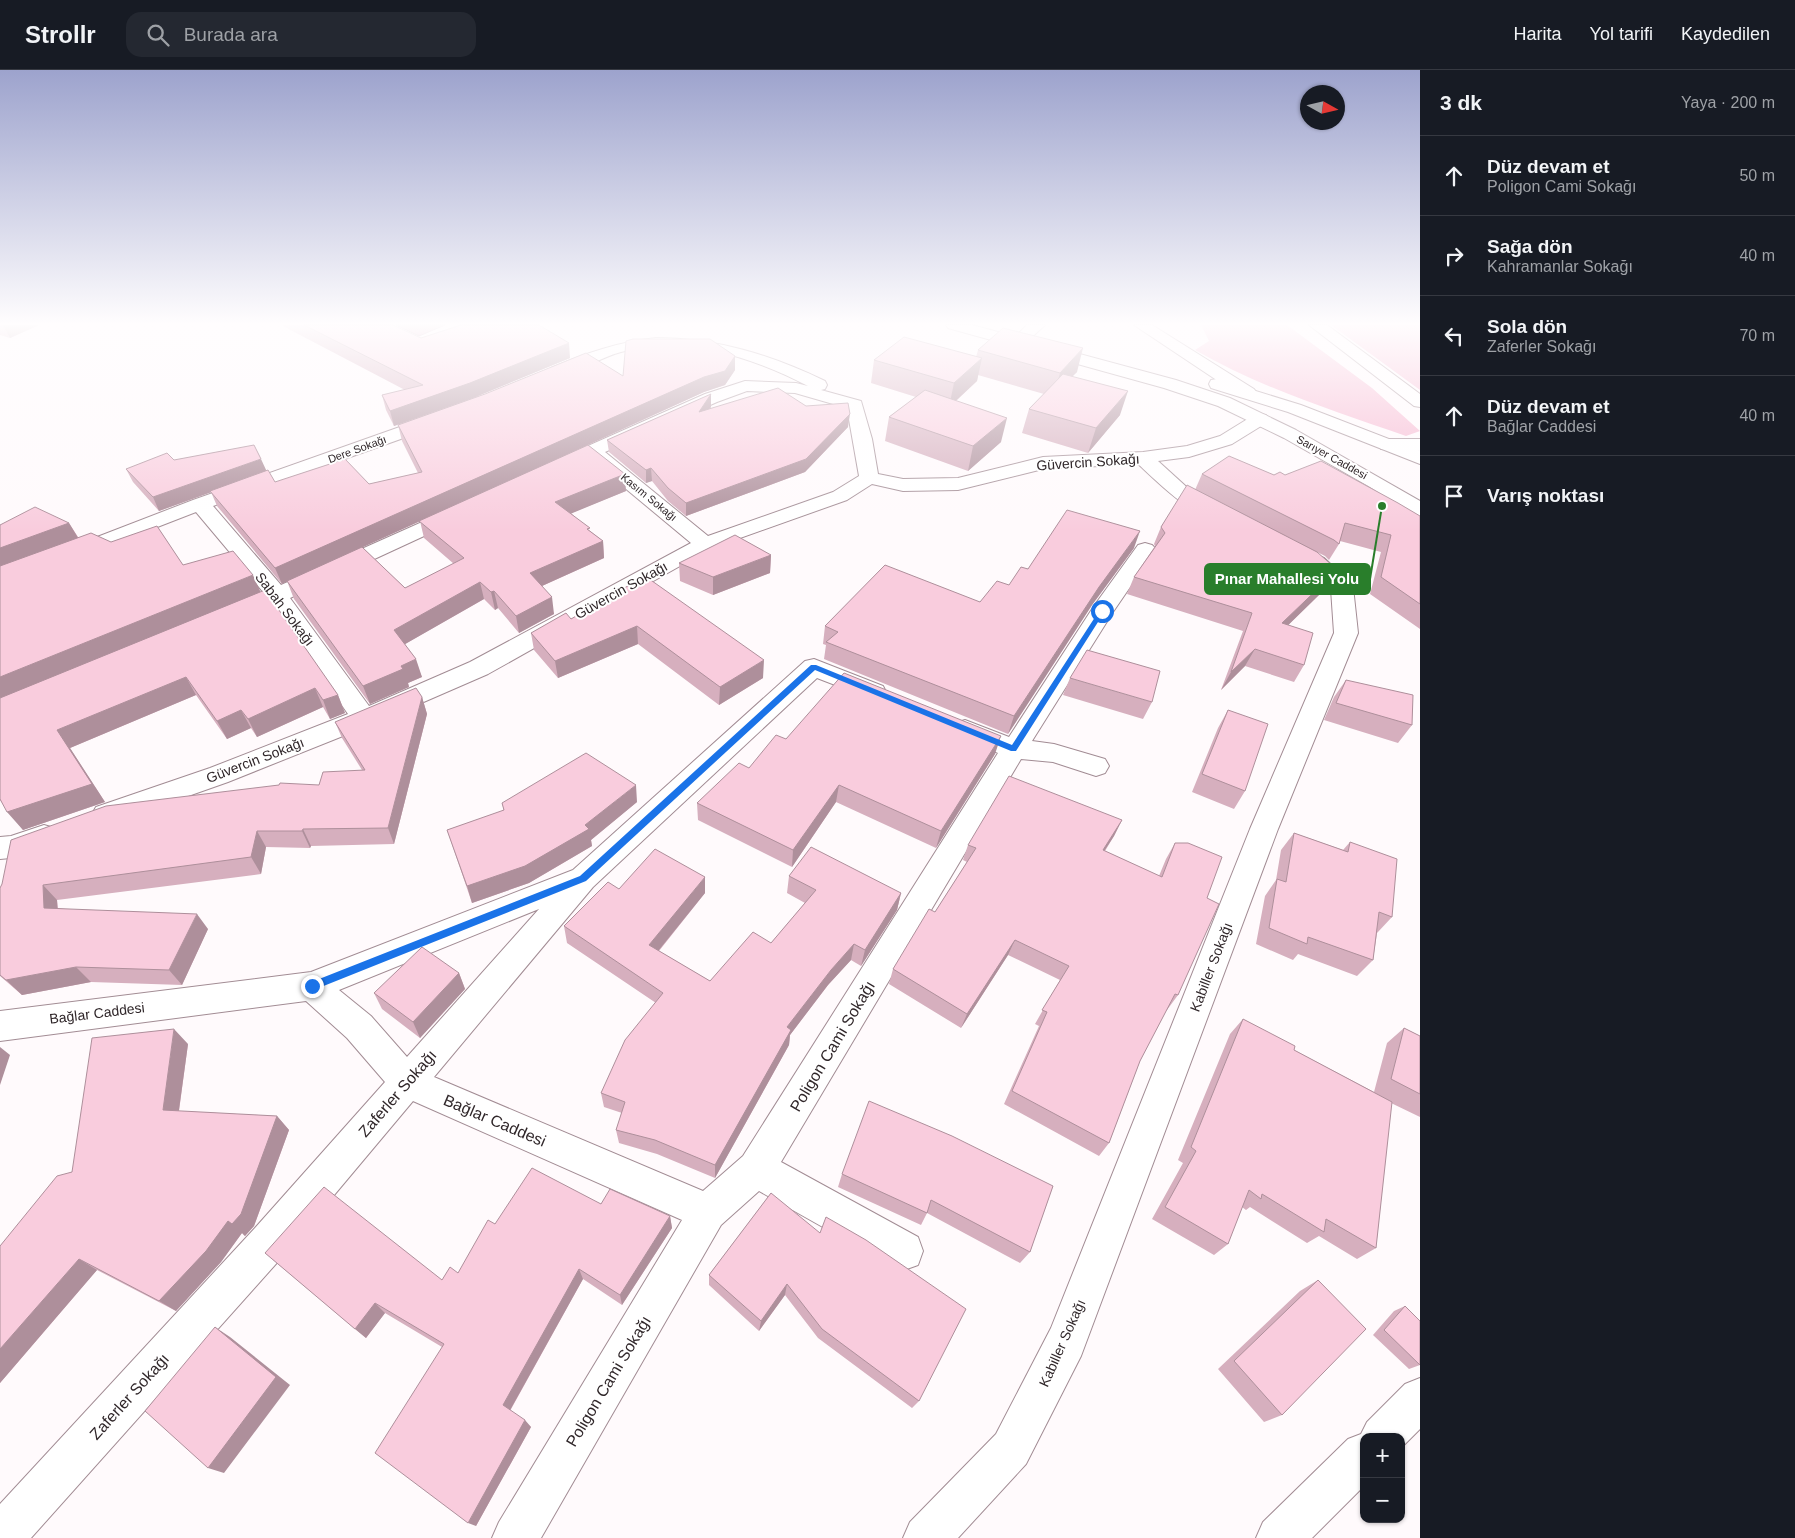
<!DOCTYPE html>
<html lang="tr">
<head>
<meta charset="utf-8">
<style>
  :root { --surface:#171b24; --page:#242831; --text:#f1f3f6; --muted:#9ea1a6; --line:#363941 }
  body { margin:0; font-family:Arial,sans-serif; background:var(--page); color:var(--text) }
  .controls { position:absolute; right:15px; bottom:15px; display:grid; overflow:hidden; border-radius:10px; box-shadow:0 1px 4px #0004 }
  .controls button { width:45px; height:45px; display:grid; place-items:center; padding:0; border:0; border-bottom:1px solid var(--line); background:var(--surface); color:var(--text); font:25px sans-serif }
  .compass { position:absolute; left:1300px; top:15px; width:45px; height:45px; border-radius:50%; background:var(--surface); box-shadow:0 1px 4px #0004; rotate:98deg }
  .stop { position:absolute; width:15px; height:15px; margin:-11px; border:4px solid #1a73e8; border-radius:50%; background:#fff }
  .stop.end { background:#1a73e8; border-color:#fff; box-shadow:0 1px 5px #0008 }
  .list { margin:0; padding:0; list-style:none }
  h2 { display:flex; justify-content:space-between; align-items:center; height:65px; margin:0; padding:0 20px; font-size:21px }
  h2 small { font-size:16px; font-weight:400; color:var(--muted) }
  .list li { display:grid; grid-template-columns:32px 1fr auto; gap:15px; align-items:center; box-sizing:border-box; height:80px; padding:0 20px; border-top:1px solid var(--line) }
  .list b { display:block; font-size:19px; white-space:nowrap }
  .list p { margin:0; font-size:16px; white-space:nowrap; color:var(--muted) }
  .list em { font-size:16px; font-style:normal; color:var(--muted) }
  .icon { flex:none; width:28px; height:28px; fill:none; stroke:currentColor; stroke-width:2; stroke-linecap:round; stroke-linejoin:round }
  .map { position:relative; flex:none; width:1420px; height:1468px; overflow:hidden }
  header { display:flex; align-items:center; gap:30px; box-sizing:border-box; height:70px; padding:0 25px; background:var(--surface); border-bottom:1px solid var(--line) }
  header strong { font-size:24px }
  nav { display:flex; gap:28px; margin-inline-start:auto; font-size:18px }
  .search { width:350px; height:45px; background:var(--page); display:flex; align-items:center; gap:12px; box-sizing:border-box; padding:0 18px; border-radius:15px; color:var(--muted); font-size:19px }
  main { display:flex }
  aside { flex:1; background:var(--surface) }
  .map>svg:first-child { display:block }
  .green { fill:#f6b5cf }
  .water { fill:#cd89a5; stroke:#9e6c80 }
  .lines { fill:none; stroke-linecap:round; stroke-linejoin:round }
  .street-casing { stroke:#a28c94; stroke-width:2 }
  .secondary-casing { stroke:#a28c94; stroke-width:2 }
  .primary-casing { stroke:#a28c94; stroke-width:2 }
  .street { fill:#fff; fill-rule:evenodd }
  .secondary { fill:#fff; fill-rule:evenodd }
  .primary { fill:#fff; fill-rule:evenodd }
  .wall { fill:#d6afbe; fill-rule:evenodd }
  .shaded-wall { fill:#ae8f9b }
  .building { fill:#f9ccdd; stroke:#ae8f9b }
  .route { fill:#1a73e8 }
  .labels { text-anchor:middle; stroke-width:4; stroke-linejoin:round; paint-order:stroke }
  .far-street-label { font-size:11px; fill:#30272a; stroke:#fff }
  .street-label { font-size:14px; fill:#30272a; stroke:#fff }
  .near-street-label { font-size:16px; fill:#30272a; stroke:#fff }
  .leader { fill:none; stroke:#297e2b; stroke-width:2 }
  .callout-dot { fill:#297e2b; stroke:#fff; stroke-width:2 }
  .callout { fill:#297e2b; stroke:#297e2b; stroke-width:2 }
  .callout-label { font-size:15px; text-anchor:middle; font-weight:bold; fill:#fff }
</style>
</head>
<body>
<header>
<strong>Strollr</strong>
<div class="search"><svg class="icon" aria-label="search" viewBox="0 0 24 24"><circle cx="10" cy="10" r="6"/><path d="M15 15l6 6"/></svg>Burada ara</div>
<nav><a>Harita</a><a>Yol tarifi</a><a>Kaydedilen</a></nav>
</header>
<main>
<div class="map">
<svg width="1420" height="1468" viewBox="0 0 1420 1468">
  <rect width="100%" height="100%" fill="#fffafc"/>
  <path class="green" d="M1201 255H1287L1372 318 1420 361 1406 366C1334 341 1261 318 1195 280L1209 271Z
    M1331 255H1420V320Z"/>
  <path class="water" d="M396 255H445L419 266Z"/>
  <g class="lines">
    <g class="street-casing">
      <path id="street" d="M1027 255H1045L1033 266H1021L1019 263Z
        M656 268C717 268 771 285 825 311L827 315 825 319 821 320 861 331 872 369 878 404 903 409 958 408 1043 387 1143 382 1187 376 1220 366 1254 345 1260 344 1266 345 1269 349 1266 353 1232 374 1189 387 1158 391 1191 421 1221 437 1224 441 1221 445C1195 452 1157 411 1138 394L1043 399 958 420 903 421 872 414 847 430 712 478 488 604 373 654 228 712 106 755 96 751 92 744 96 737 210 698 348 644 273 535C260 542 245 552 230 548L227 543 230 538 264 523 196 442 80 487 73 489 66 487 62 483 66 479 193 430 428 347 434 346 440 347 443 351 440 355 213 436 281 515 449 440 456 438 463 440 466 444 463 448 290 528 369 636 470 592 691 473 590 389 568 399 561 401 554 399 552 395 554 391 705 324 745 311 796 313 808 316C752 287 685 265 621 282 599 288 579 302 557 307L551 306 549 302 551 298C586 283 618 272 656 268ZM747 321 795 323 847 338 859 406 833 422 708 466 605 382 717 332Z
        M1145 473 1152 475 1156 479 1113 542 1032 671 1054 674 1105 689 1109 696 1105 703 1096 706 1053 692 1021 689 781 1092 918 1167 923 1181 918 1195 904 1200 890 1195 759 1121 721 1155 541 1468H492L499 1452 682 1150 413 1031 283 1186 31 1468H0V1434L255 1158 385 1012 347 968 306 931 0 971V941L311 902 573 800 805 591 814 589 883 616 886 622 883 628 874 630 817 608 593 817 434 1007 703 1121 743 1086 998 683 956 665 952 659 956 653 965 650 1009 667 1094 536 1138 475ZM539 839 407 987 371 946 339 920Z
        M1299 478 1324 488 1350 512 1353 517 1358 563 1278 759 1081 1286 1026 1394 958 1468H903L910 1452 996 1364 1051 1258 1250 759 1334 563 1331 519 1308 498 1292 488 1288 484 1292 480Z
        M44 755 54 758 58 766 54 774 11 788 0 789V767L11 766Z
        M1420 1308V1359L1401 1378V1367H1364V1416L1312 1468H1256L1263 1452 1348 1369 1361 1364 1367 1352 1405 1314Z"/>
    </g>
    <g class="secondary-casing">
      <path id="secondary" d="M1134 255H1152L1254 319 1257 323 1254 327 1248 328 1242 327Z
        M1309 255H1327L1420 324V337L1414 336Z
        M1388 369H1420V381L1381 379 1379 375 1381 371Z"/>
    </g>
    <g class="primary-casing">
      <path id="primary" d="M946 255H972L1176 310 1230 328 1296 360 1420 431V446L1413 444 1370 417 1284 368 1218 336 1164 318 948 258Z
        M1217 309 1301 335 1420 381V394L1288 342 1211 318 1209 314 1211 310Z"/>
    </g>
    <use href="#street" class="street"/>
    <use href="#secondary" class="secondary"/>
    <use href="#primary" class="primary"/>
  </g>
  <path class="wall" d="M0 255H39L10 268 0 265Z
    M281 255H393L421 268 570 288 478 326 623 306 735 286V300L725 315 704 322 588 375 626 421 571 443 590 461 603 471 604 488 542 516 554 544 519 563 498 538 495 540 484 529 405 574 422 607 408 613 409 617 370 634 294 529 287 511 282 514 217 436 211 422 159 441 133 412 126 399 174 390 266 401 275 412 369 414 418 403 402 371 398 355 438 341 394 356 386 340 382 325 405 320ZM420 451 424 468 454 494 405 518 362 477Z
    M978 280 1077 302 1072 306 1120 345 1088 383 1022 363 1029 339 1044 324 978 305 977 311 956 331 1001 372 968 401 885 371 889 347 916 327 871 313 874 290 976 287Z
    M806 336 848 357 805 402 686 446 668 431 652 411 646 413 609 382 607 370 711 337 710 339Z
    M1202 404 1285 405 1420 446V559L1370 524 1381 482 1340 471 1339 474 1329 490 1325 486 1317 482 1319 525 1288 555 1304 595 1294 612 1245 596 1221 620 1243 561 1127 524 1134 507 1155 476 1154 474 1161 457 1195 420Z
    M69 453 78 467 111 472 183 495 260 522 338 625 345 643 330 649 323 637 257 667 251 658 227 669 196 625 70 678 105 732 23 760 0 730V455Z
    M1134 478 1092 535 1008 664 824 589 826 575 823 574 825 556 980 532 1009 515 1028 499Z
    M771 485 770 503 713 525 680 511 679 493Z
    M645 506 763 608 719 635 638 574 558 608 534 580 531 563 571 549Z
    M1070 608 1152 632 1143 649 1063 625Z
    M1346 610 1412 655 1398 673 1324 650 1334 627Z
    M422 627 427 644 394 774 311 776 310 778 266 777 261 804 57 830 58 838 208 859 182 915 91 912 22 925 0 906V818L319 715 362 700 342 668 335 652Z
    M1228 640 1245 721 1234 739 1192 722 1218 658Z
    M786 669 995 684 936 778 836 732 792 797 698 750 697 733 749 698Z
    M637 732 591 770 592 776 529 813 472 833 447 760 504 741 502 733Z
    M1122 750 1114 766 1105 781 1159 806 1166 789 1175 773 1207 828 1178 925 1167 940V939L1140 991 1109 1073 1099 1086 1004 1034 1039 956 1035 954 1060 910 1008 885 961 958 889 914 893 899 935 842 967 792 963 790 968 775Z
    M1294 763 1343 780 1350 772 1392 847 1377 863 1373 890 1357 906 1298 884 1293 890 1256 874 1265 826 1276 810 1281 780Z
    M789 806 901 823 897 840 861 896 851 890 828 915 790 965 789 975 715 1108 657 1084 619 1073 616 1060 622 1043 604 1037 601 1023 656 933 567 873 564 856 619 819 705 823 659 881 710 911 771 873 805 833 787 823Z
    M459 903 465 919 420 968 382 939 374 923Z
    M1243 949 1294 980 1374 1022 1387 973 1404 958 1420 966V1047L1391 1033 1376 1178 1357 1189 1319 1166 1307 1173 1250 1137 1246 1140 1242 1137 1228 1174 1214 1185 1152 1149 1183 1093 1178 1090 1230 964Z
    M188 974 179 1041 277 1046 289 1060 254 1156 245 1166 242 1163 221 1192 176 1241 97 1200 0 1313V1176L72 1102Z
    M842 1104 1053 1116 1030 1182 1020 1193 927 1143 921 1155 838 1117Z
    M771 1123 919 1331 912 1338 818 1268 785 1225 759 1261 709 1215V1205Z
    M601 1134 670 1146 672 1158 622 1235 583 1209 510 1341 531 1357 476 1456 442 1277 385 1243 366 1268 265 1183 442 1210 458 1203 495 1154Z
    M1318 1210 1282 1345 1264 1352 1218 1299 1300 1221Z
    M1405 1236 1420 1295 1409 1299 1373 1265 1394 1241Z"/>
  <path class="shaded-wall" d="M3 255H39L10 268Z
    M569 273 570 288 473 328 394 356 390 341Z
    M1083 278 1077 302 1053 326 1060 303Z
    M735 286V300L725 315 704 322 282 514 275 498Z
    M982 288 977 311 949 337 954 313Z
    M1128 321 1120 345 1088 383 1096 358Z
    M711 324V337L699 355V342Z
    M850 344 848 357 805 402 686 446V433Z
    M1007 348 1001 372 968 401 973 376Z
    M261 389 267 402 159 441 153 427Z
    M651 398 652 411 646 413V400Z
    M625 404 626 421 558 449 555 432Z
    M69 453 80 471 0 501V478Z
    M1140 461 1134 478 1092 535 1008 664 1014 646 1099 517Z
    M603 471 604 488 533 520 530 503Z
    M771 485 770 503 713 525V507Z
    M253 505 261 523 0 631V607Z
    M1329 508 1319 525 1272 571 1282 553Z
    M480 512 484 529 400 577 394 560Z
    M494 521 498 538 495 540 491 522Z
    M552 527 554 544 519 563 516 546Z
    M637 556 638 574 558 608 555 591Z
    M1255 579 1245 596 1221 620 1231 602Z
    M416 589 422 607 408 613 409 617 370 634 363 616 401 596Z
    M764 590 763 608 719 635 720 617Z
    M186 607 196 625 70 678 105 732 23 760 7 742 57 660Z
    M315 618 323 637 257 667 248 649Z
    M338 625 345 643 330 649 323 630Z
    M422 627 427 644 394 774 388 758Z
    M241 640 251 658 227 669 217 651Z
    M1001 666 995 684 936 778 941 761Z
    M636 715 637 732 591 770 592 776 529 813 472 833 467 816 585 755Z
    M839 715 836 732 792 797 793 780Z
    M1122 750 1114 766 1095 795 1103 780Z
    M303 759 311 776 310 778 302 761Z
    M257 761 266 777 261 804 251 787Z
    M705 807V823L650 891 649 875Z
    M43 815 57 830 58 853 44 838Z
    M901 823 897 840 861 896 865 880Z
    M197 844 208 859 182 915 169 900Z
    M1015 870 1008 885 961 958 967 944Z
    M854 874 851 890 828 915 790 965 789 975 715 1108V1095L787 957 831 900Z
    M76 897 91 912 22 925 6 910Z
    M459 903 465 919 420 968 413 952Z
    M174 959 188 974 177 1054 163 1040Z
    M0 977 10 985 0 1015Z
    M277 1046 289 1060 254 1156 245 1166 242 1163 221 1192 176 1241 159 1231Z
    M670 1146 672 1158 622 1235 620 1225Z
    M79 1189 97 1200 0 1313V1279Z
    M579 1199 583 1209 509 1342 503 1335Z
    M787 1214 785 1225 759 1261 761 1251Z
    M375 1233 385 1243 366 1268 355 1259Z
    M215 1257 230 1267 290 1315 224 1403 208 1398Z
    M525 1350 531 1357 476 1456 468 1453Z"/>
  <path class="building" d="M304 255H393L421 268 461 255H539L569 273 470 313 390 341 382 325 423 315Z
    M1003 258 1083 278 1060 303 978 280Z
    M904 267 982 288 954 313 874 290Z
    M633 269H710L735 286 725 301 704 307 275 498 210 421 268 400 275 412 345 389 369 414 422 402 398 355 485 324 586 283 623 306 626 271Z
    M1063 304 1128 321 1096 358 1029 339Z
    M778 318 806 336 848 333 850 344 806 389 686 433 668 418 651 398 646 400 607 370 711 324 699 342Z
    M925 320 1007 348 973 376 889 347Z
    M254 375 261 389 153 427 126 399 167 383 174 390Z
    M588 375 625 404 555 432 590 458 587 459 603 471 530 503 552 527 516 546 494 521 491 522 480 512 394 560 416 589 401 596 403 599 363 616 287 511 362 477 405 518 464 488 419 451Z
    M1229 386 1274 405 1280 402 1285 405 1321 391 1398 433 1420 446V534L1381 507 1391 465 1345 453 1339 474 1334 470 1202 404Z
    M1187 415 1317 482 1333 496 1329 508 1282 553 1313 563 1304 595 1255 579 1231 602 1252 543 1134 507 1165 463 1161 457Z
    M35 437 69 453 0 478V455Z
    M1067 440 1140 461 1099 517 1014 646 826 572 838 562 825 556 885 495 980 532 997 511 1009 515 1021 497 1028 499Z
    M157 456 183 495 233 481 253 505 0 607V496L91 463 111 472Z
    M735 465 771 485 713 507 679 493Z
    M645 506 764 590 720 617 637 556 555 591 531 563 566 543 571 549Z
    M265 520 338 625 323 630 315 618 248 649 241 640 217 651 186 607 57 660 92 714 7 742 0 729V628Z
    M1087 580 1160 601 1152 632 1070 608Z
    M844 603 1001 666 941 761 839 715 793 780 697 733 739 693 749 698 776 665 786 669Z
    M1346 610 1413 625 1412 655 1336 633Z
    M416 618 422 627 388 758 303 759 302 761H257L251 787 43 815 44 838 197 844 169 900 76 897 6 910 0 905V818L2 814 11 770 106 736 279 715 280 713 319 715 323 702 365 700 335 652Z
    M1228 640 1268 654 1245 721 1202 704Z
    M586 683 636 715 585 755 589 759 525 796 467 816 447 760 504 740 502 733Z
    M1009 706 1122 750 1103 780 1162 807 1175 773H1188L1222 787 1207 828 1219 834 1178 925 1175 924 1140 991 1109 1073 1012 1021 1047 942 1042 940 1069 896 1015 870 967 944 893 899 929 839 935 842 976 778 968 775Z
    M1294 763 1348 782 1350 772 1397 789 1392 847 1379 842 1373 890 1308 867 1307 874 1269 858 1277 809 1286 812Z
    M811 777 901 823 865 880 854 874 831 900 787 957 791 960 715 1095 655 1070 616 1060 625 1032 601 1023 625 970 663 923 564 856 608 812 619 819 655 779 705 807 649 875 710 911 753 862 771 873 816 820 789 806Z
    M422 877 459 903 413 952 374 923Z
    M1243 949 1295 976 1294 980 1392 1032 1376 1178 1326 1149 1324 1162 1262 1124 1261 1129 1249 1120 1228 1174 1165 1137 1196 1081 1191 1077Z
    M1404 958 1420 966V1024L1391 1009Z
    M174 959 163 1040 277 1046 241 1144 232 1154 228 1151 206 1181 159 1231 79 1189 0 1279V1176L57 1106 72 1102 92 968Z
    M869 1031 952 1066 1053 1116 1030 1182 931 1130 927 1143 842 1104Z
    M532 1098 601 1134 610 1119 670 1146 620 1225 579 1199 503 1335 525 1350 468 1453 375 1383 444 1274 375 1233 355 1259 265 1183 324 1117 442 1210 450 1197 458 1203 488 1150 495 1154Z
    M771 1123 820 1163 826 1147 866 1170 966 1239 919 1331 822 1259 787 1214 761 1251 709 1205Z
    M1318 1210 1366 1259 1282 1345 1234 1291Z
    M1405 1236 1420 1251V1295L1384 1260Z
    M215 1257 276 1307 208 1398 145 1341Z"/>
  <linearGradient id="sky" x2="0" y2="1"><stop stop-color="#9da3cd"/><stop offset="0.55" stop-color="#fffdfe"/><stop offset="1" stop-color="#fffdfe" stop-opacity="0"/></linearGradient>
  <rect width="1420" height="461" fill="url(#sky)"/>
  <path class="route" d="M1102 539 1105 541 1016 681H1011L815 600 586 811 316 919H309V913L580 806 811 595H816L1012 675 1099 541Z"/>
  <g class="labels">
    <g class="far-street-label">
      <text transform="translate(357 379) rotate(-20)" y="4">Dere Sokağı</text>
      <text transform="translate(1332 387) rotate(29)" y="4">Sarıyer Caddesi</text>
      <text transform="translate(649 427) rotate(39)" y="4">Kasım Sokağı</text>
    </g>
    <g class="street-label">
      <text transform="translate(1088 392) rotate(-4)" y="5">Güvercin Sokağı</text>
      <text transform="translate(621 520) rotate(-29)" y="5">Güvercin Sokağı</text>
      <text transform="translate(285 539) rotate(53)" y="5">Sabah Sokağı</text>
      <text transform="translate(255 690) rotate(-21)" y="5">Güvercin Sokağı</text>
      <text transform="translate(1211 897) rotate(-69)" y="5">Kabiller Sokağı</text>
      <text transform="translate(97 943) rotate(-7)" y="5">Bağlar Caddesi</text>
      <text transform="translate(1062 1273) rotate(-66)" y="5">Kabiller Sokağı</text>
    </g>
    <g class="near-street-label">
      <text transform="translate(832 976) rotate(-59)" y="6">Poligon Cami Sokağı</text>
      <text transform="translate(397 1023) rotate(-49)" y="6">Zaferler Sokağı</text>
      <text transform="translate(495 1050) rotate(23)" y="6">Bağlar Caddesi</text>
      <text transform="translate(608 1311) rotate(-59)" y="6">Poligon Cami Sokağı</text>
      <text transform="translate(129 1326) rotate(-48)" y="6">Zaferler Sokağı</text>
    </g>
  </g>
  <path class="leader" d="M1382 436L1370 509"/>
  <circle class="callout-dot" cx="1382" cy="436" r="5"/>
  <rect class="callout" x="1205" y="494" width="165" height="30" rx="5"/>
  <g class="callout-label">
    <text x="1287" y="514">Pınar Mahallesi Yolu</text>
  </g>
</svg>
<div class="controls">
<button>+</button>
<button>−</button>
</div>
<svg class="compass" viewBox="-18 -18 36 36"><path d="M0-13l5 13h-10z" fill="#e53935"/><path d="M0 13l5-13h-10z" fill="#9ea1a6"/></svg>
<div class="stop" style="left:1102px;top:541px"></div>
<div class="stop end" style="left:312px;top:916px"></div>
</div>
<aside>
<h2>3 dk<small>Yaya · 200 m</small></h2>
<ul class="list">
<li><svg class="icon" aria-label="ahead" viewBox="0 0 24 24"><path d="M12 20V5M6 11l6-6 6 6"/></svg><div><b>Düz devam et</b><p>Poligon Cami Sokağı</p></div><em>50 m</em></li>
<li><svg class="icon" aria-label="right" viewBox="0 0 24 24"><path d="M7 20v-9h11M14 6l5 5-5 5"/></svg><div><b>Sağa dön</b><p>Kahramanlar Sokağı</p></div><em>40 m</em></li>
<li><svg class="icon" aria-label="left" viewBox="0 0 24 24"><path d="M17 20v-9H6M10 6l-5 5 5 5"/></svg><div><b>Sola dön</b><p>Zaferler Sokağı</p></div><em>70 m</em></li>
<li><svg class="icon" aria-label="ahead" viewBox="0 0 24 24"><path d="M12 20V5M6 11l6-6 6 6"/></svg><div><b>Düz devam et</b><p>Bağlar Caddesi</p></div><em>40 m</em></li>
<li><svg class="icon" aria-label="arrive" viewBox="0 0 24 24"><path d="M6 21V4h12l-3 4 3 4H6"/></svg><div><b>Varış noktası</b></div></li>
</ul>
</aside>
</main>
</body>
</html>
